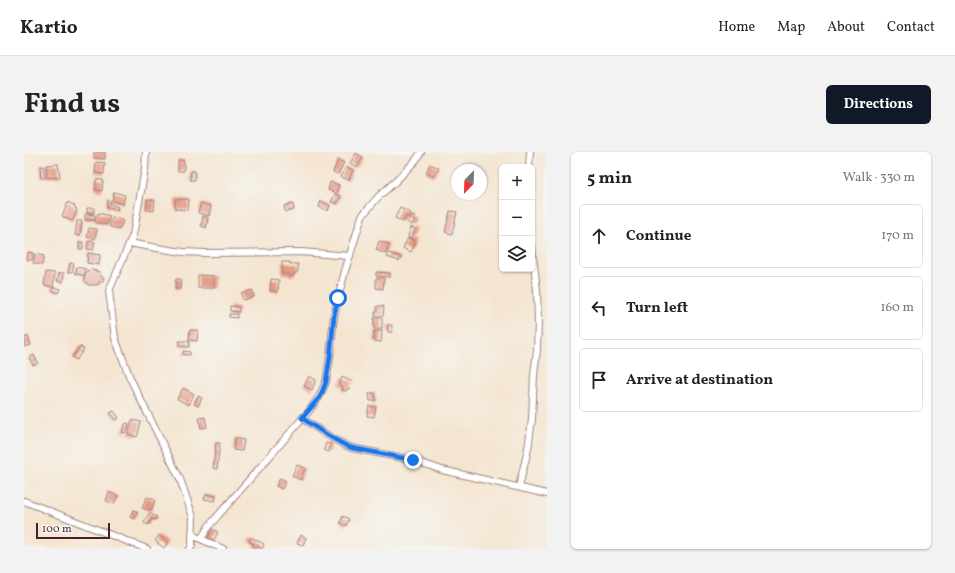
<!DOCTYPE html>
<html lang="en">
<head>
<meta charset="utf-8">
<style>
  :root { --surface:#fff; --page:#f2f2f2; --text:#222; --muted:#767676; --line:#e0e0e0; --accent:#111827 }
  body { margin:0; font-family:Vollkorn,serif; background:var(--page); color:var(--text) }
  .controls { position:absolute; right:12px; top:12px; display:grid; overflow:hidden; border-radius:6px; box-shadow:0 1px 3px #0004 }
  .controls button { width:36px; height:36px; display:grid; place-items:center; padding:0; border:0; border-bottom:1px solid var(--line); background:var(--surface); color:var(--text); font:20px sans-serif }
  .compass { position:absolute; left:427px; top:12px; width:36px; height:36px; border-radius:50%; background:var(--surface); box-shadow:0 1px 3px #0004; rotate:203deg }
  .scale { position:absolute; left:12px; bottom:10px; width:74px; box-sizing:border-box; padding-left:4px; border:2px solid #4a1f2b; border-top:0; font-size:11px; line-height:14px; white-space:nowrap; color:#4a1f2b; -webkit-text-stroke:3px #f6f6f2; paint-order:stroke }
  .stop { position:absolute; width:12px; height:12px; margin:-9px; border:3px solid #1a73e8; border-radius:50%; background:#fff }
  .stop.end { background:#1a73e8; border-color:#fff; box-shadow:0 1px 4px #0008 }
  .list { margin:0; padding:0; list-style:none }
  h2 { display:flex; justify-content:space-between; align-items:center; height:52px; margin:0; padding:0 16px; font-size:17px }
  h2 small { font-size:13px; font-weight:400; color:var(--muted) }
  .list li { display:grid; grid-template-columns:26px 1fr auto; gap:12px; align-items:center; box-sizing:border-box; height:64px; margin:0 8px 8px; padding:0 8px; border:1px solid var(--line); border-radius:6px }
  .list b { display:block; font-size:15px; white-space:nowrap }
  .list em { font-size:13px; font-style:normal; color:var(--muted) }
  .icon { flex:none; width:22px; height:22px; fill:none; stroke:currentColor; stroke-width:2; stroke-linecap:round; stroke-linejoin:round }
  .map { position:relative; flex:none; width:523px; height:397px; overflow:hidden; border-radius:6px }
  header { display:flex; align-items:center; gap:24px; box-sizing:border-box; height:56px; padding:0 20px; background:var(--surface); border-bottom:1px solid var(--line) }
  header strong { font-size:19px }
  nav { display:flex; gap:22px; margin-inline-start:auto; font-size:14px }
  .intro { display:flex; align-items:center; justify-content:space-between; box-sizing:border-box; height:96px; padding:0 24px }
  h1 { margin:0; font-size:28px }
  .button { padding:10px 18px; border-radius:6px; background:var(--accent); color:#fff; font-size:14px; font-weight:700 }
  main { display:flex; gap:24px; padding:0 24px }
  aside { flex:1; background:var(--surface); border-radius:6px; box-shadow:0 1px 3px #0004 }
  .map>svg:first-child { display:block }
  .building { fill:#e59b85 }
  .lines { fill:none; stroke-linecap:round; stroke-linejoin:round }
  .minor-casing { stroke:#9f827e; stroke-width:8 }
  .minor { stroke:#fff; stroke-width:6 }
  .route { stroke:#1a73e8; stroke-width:5 }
</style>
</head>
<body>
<header>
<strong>Kartio</strong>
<nav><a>Home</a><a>Map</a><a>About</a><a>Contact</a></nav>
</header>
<div class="intro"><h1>Find us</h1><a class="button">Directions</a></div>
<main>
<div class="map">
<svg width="523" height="397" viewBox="0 0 523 397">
  <rect width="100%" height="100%" fill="#f6f6f2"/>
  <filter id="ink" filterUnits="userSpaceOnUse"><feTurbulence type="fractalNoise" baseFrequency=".025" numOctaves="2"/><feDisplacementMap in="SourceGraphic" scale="8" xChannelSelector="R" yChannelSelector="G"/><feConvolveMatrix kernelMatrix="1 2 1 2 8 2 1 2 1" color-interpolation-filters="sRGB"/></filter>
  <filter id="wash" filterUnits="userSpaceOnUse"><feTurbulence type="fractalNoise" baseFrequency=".012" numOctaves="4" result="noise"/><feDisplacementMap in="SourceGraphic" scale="16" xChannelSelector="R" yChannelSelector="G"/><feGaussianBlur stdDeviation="0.9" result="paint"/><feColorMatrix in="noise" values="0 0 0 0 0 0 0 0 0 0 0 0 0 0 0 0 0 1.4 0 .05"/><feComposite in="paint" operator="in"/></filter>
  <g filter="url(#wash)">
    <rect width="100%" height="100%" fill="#f4e5d1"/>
    <g id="blocks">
      <path class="building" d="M70 0H81V7L70 6Z
        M332 1 339 6 333 15 326 11Z
        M154 8H160V19H154Z
        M314 8 320 11 314 22 309 20Z
        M72 10 81 11 80 22 71 21Z
        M34 12 36 25 23 26 22 13Z
        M406 12 415 16 410 25 402 21Z
        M16 14H19L21 26H17Z
        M322 15 329 18 325 28 317 25Z
        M167 19H171V28H166Z
        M72 27 79 28 78 39 71 38Z
        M306 30 315 33 313 41 304 38Z
        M90 40 101 43 99 52 88 49Z
        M311 42 317 44 313 52 307 50Z
        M123 47 131 48 130 59 122 58Z
        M151 47H165L164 58 151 57Z
        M84 48 87 49 86 52 94 55 93 58 82 55Z
        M297 49 306 53 304 59 295 55Z
        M44 50 51 54V56L53 57 52 60H53L48 69 38 64Z
        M177 51 187 54 185 64 174 61Z
        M269 52 270 58 261 60 260 54Z
        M63 56H70V61H63Z
        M376 56 387 61 385 66 382 64 379 70 371 66Z
        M426 59 433 60 428 82 421 80Z
        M74 61 86 64 83 73 71 70Z
        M61 62 71 63V68H61Z
        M179 64 184 66 182 76 177 74Z
        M388 64 392 65 388 73 384 71Z
        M89 65 99 69 95 78 85 74Z
        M53 69H58L56 84 51 83Z
        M387 75 391 77 388 86 384 85Z
        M65 76 73 77 71 87 63 85Z
        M384 86 392 89 387 100 379 96Z
        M64 89 71 90 69 98 63 97Z
        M355 89 365 92 362 102 352 98Z
        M55 90H59V97H55Z
        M4 100 9 101 8 108H3Z
        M64 101 76 103 75 113 63 111Z
        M365 101 377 105 375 109 363 105Z
        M11 102 20 104 18 113 9 111Z
        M258 110H266V112H274V119H273V121H270V124H265V122H258Z
        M46 111 50 112 48 120H44Z
        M53 115 62 117 60 124 51 121Z
        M66 117 76 120 75 123 80 126 78 130 76 129 75 132 72 133H65L60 128 61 122Z
        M22 120 31 121 29 135 20 133Z
        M352 120 366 121V125L352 124Z
        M35 121H40L39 130 33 129Z
        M174 123 190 124V136H174Z
        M352 126H360L359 137 352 136Z
        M152 127H157L156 137H151Z
        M247 127 255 128 254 140 246 139Z
        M29 135 36 137 34 141 28 138Z
        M228 138 230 145 219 148 217 141Z
        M206 154 215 155V160L206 159Z
        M353 154H360L359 164H351V160H353Z
        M205 162H213V166L205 165Z
        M350 166H358V177H350Z
        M364 173H368V180H364Z
        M166 178H174L173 189 165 188Z
        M350 179H358L357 190 350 189Z
        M4 184 7 193 0 195V186Z
        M155 189H165V195L155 194Z
        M56 194 60 197 52 208 48 205Z
        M159 199 166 200V203L159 202Z
        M10 203 14 211 9 213 5 206Z
        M285 224 292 228 288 238 280 234Z
        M318 225 329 230 326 237 324 236 322 239 318 238 319 235 315 233Z
        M159 236 170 242 165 253 153 247Z
        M345 241H351L352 249H346Z
        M174 244 178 246 174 254 170 252Z
        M345 254 352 255 350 265 343 264Z
        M90 259 95 266 92 268 86 261Z
        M181 265 183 275 177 276 175 266Z
        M108 268 117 270 113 285 104 282Z
        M102 271 105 272 101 281 98 280Z
        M211 286 220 288 218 299 209 298Z
        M192 291H196L193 317 189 316Z
        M302 291 307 292 305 300 300 298Z
        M273 313 281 316 277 328 268 324Z
        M256 326 262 329 258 337 252 334Z
        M85 340 94 344 90 352 82 349Z
        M182 342 192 344 191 349 180 347Z
        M123 345 131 348 127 359 118 356Z
        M109 358 114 360 110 367 106 365Z
        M125 361 133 365 131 368 128 367 124 373 120 371Z
        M319 364 325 367 322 374 316 371Z
        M188 377 194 380 190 388 184 386Z
        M135 383 144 390 140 396 131 389Z
        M277 383 282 386 279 393 273 391Z
        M227 385 240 392 238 397 233 394V396L229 394 230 392 225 390Z"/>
    </g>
  </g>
  <g filter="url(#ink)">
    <use href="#blocks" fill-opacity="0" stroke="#9f827e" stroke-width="1"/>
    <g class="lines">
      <g class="minor-casing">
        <path id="minor" d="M122 0 121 17 109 83 85 139 91 186 106 226 156 327 169 365 168 393 166 397
          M505 15 506 0
          M105 91 133 96 159 100 181 101 277 100 326 104
          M278 266C294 277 310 289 328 296L389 308 418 318 523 342
          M495 335 504 297 508 267 510 223 513 198 514 171 513 138 508 95
          M0 349 123 397
          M168 383 199 397
          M177 387 185 374 285 259 295 245 302 230 306 205 310 164 314 146 321 119 338 64 354 45 372 29 392 8 397 0"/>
      </g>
      <use href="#minor" class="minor"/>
    </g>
  </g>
  <g class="lines" filter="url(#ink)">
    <path class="route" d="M314 146 310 164 306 205 302 230 296 245 278 266C294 277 310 289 328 296L389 308"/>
  </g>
</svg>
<div class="controls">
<button>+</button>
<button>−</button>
<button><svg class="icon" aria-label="layers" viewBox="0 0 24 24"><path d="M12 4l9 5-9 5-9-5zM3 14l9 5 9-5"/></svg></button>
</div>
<svg class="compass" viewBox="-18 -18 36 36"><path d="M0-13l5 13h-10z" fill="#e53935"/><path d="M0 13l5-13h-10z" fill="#767676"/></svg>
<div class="scale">100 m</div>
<div class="stop" style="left:314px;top:146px"></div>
<div class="stop end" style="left:389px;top:308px"></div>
</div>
<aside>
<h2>5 min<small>Walk · 330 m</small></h2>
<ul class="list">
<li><svg class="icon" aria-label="ahead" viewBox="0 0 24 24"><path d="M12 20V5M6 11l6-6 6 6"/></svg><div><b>Continue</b></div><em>170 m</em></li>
<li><svg class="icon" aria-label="left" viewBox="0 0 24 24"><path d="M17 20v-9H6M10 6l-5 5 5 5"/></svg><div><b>Turn left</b></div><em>160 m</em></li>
<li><svg class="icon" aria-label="arrive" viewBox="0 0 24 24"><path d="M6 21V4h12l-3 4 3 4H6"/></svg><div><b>Arrive at destination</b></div></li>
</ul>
</aside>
</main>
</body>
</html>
